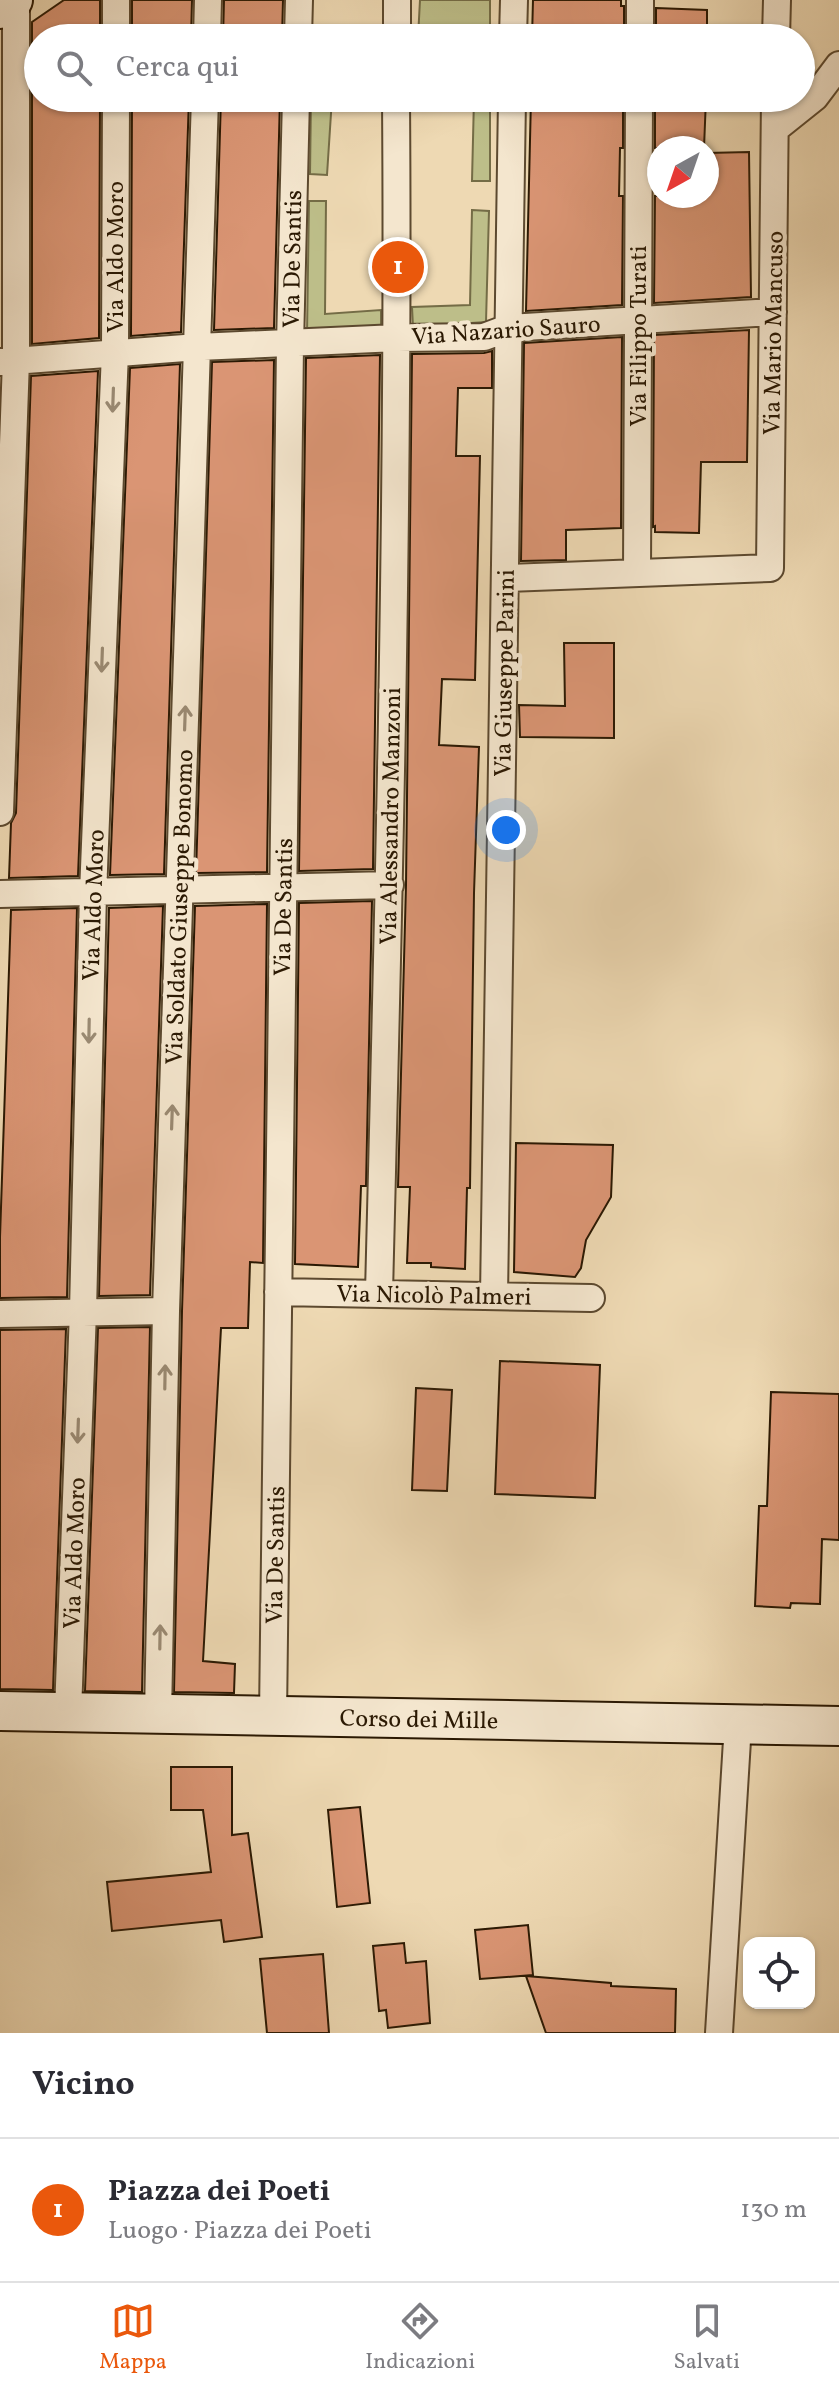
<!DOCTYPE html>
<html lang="it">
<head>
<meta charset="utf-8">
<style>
  :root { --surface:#fff; --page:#f7f7f7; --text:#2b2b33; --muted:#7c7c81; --line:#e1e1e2; --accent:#ea580c }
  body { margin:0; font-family:Vollkorn,serif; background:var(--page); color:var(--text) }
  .controls { position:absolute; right:24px; bottom:24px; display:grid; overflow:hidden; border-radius:16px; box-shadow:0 2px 6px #0004 }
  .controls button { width:72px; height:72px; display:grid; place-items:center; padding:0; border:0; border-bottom:2px solid var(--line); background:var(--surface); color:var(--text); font:40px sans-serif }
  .compass { position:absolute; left:647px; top:136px; width:72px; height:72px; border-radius:50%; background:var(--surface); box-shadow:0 2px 6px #0004; rotate:220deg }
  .you { position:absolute; left:506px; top:830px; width:28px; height:28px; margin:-20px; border:6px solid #fff; border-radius:50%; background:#1a73e8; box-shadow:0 0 0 12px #1a73e833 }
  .badge { display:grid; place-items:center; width:52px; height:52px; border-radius:50%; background:var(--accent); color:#fff; font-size:26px; font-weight:700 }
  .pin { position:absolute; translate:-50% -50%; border:4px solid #fff; box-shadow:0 2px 8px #0006 }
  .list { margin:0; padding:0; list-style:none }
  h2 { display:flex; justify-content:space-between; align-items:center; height:104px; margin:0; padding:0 32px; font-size:34px }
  h2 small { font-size:26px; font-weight:400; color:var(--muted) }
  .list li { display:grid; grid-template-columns:52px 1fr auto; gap:24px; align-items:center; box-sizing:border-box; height:144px; padding:0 32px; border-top:2px solid var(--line) }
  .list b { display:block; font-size:30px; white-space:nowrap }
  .list p { margin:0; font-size:26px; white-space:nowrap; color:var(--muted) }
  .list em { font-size:26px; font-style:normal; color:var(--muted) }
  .icon { flex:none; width:44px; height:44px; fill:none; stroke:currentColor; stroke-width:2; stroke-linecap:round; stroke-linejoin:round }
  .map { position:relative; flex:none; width:839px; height:2033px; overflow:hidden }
  .search { position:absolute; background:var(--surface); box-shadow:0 2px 6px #0004; left:24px; right:24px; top:24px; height:88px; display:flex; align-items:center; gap:20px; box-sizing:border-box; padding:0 28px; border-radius:44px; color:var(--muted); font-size:30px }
  .sheet { height:248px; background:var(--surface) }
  nav { display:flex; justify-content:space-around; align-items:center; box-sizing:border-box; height:112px; border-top:2px solid var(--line); background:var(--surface); font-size:22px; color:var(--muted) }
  nav a { display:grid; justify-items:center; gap:4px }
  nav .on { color:var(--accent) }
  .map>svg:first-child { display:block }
  .green { fill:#bdbe89; stroke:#746c46; stroke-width:2 }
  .building { fill:#da9574; stroke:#2b1903; stroke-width:2 }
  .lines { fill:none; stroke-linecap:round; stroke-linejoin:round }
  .street-casing { stroke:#5c492f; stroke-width:30 }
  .secondary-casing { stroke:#2b1903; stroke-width:42 }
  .street { stroke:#f4e6ce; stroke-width:26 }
  .secondary { stroke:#f4e6ce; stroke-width:38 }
  .oneway { stroke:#9a8a73 }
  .labels { text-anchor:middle; stroke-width:8; stroke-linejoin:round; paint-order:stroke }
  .street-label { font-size:24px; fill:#2b1903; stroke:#f4e6ce }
</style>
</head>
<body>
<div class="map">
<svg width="839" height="2033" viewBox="0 0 839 2033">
  <rect width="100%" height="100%" fill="#eed9b3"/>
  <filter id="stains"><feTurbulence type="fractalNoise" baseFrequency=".0025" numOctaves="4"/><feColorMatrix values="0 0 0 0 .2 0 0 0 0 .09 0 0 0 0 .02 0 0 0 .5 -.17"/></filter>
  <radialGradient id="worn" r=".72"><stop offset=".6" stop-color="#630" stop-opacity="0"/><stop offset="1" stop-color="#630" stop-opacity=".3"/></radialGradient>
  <path class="green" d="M420 0H490V38H418Z
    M311 98H332L327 175 310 174Z
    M474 98H490V181H472Z
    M309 201H326L325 314 381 310V329L307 334Z
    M472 210 489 211 486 322 413 327 412 307 470 305Z"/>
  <path class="building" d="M64 0H100V38H38V98H100L99 338 32 344V22Z
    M132 0H192L191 38H132Z
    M224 0H283L282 38H223Z
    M533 0H621V6H624V38H532Z
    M656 8 707 10V38H656Z
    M132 98H189L181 332 131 336Z
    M221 98H280L274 328 214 330Z
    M531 98H623V148H620L619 196H623L622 305 526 311Z
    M655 98H706L704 148H655Z
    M749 152 751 297 654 303 655 196H707V153Z
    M749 330 747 462H701L699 533 655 532V526L653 527 654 335Z
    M622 337 621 528 566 530V560L521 561 524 343Z
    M492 351V388H458L456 456H480L475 680 442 679 439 745 479 747 474 893 470 1188H467L465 1269 431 1267V1263H407L410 1187H398L406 885 412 354 484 353Z
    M380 355 373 869 299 871 306 358Z
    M274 360 267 872 196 873 212 362Z
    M180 364 164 874 110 875 130 368Z
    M98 371 78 876 9 878 11 823 16 813 31 376Z
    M564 643H614V738L520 737 519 705 565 706Z
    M372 901 366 1186H361L358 1267 295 1264 299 903Z
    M267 904 263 1263 250 1262 248 1328H221L203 1661 235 1664 234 1693 174 1692 182 1311 195 906Z
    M163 906 150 1295 99 1296 109 908Z
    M77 908 67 1297 0 1298V1237L11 910Z
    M516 1143 613 1145 611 1197 586 1240 581 1268 575 1277 514 1272Z
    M150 1327 142 1692 85 1691 98 1328Z
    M66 1329 53 1690 0 1689V1330Z
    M500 1361 600 1365 595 1498 495 1494Z
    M416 1388 452 1390 447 1491 412 1490Z
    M771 1392 839 1394V1540L822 1539 820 1604 791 1603 790 1608 755 1606 759 1506H767Z
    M171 1767H232V1835L248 1833 262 1937 224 1942 221 1920 112 1931 107 1882 211 1872 203 1810H171Z
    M360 1807 370 1903 337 1907 328 1810Z
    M528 1925 533 1975 480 1979 475 1930Z
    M404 1943 406 1963 426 1961 430 2023 388 2028 386 2010 379 2011 373 1946Z
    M323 1954 329 2033H267L260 1959Z
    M526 1976 611 1983V1986L676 1989 675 2033H546Z"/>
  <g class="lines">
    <g class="street-casing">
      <path id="street" d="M116 38V0
        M207 38 208 0
        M298 38 299 0
        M397 38V0
        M513 38 514 0
        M640 38V0
        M776 38 777 0
        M775 129 815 97 839 65
        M0 362 198 347 397 338 484 337 508 328 773 312
        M637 573 639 98
        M505 578 770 568 775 98
        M0 812 16 360V0
        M0 894 390 885
        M278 1292 591 1298
        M379 1293C389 895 399 497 396 98
        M494 1296 512 98
        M0 1314 166 1311
        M68 1712 83 1311 93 893 115 352 116 98
        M158 1715 166 1311 205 98
        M273 1716 290 345 296 98
        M719 2033 738 1724"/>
    </g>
    <g class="secondary-casing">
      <path id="secondary" d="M0 9 13 0
        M0 1711 839 1726"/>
    </g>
    <use href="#street" class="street"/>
    <use href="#secondary" class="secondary"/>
  </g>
  <defs><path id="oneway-shaft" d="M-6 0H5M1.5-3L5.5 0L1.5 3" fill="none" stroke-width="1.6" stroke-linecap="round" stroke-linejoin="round" transform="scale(2)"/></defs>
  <g class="oneway">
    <use href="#oneway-shaft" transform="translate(113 400) rotate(92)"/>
    <use href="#oneway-shaft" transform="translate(102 660) rotate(92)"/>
    <use href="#oneway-shaft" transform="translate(185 718) rotate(-88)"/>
    <use href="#oneway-shaft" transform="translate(89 1031) rotate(91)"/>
    <use href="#oneway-shaft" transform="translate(172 1117) rotate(-88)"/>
    <use href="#oneway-shaft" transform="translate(165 1377) rotate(-89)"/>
    <use href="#oneway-shaft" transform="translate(78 1431) rotate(92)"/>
    <use href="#oneway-shaft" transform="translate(160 1637) rotate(-89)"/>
  </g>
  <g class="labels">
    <g class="street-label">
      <text transform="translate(115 257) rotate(-90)" y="8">Via Aldo Moro</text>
      <text transform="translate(292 259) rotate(-89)" y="8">Via De Santis</text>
      <text transform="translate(506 330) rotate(-4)" y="8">Via Nazario Sauro</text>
      <text transform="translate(773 333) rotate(-89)" y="8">Via Mario Mancuso</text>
      <text transform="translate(638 336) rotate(-90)" y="8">Via Filippo Turati</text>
      <text transform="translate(504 673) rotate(-89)" y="8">Via Giuseppe Parini</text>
      <text transform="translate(390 816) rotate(-89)" y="8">Via Alessandro Manzoni</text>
      <text transform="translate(93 905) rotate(-88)" y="8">Via Aldo Moro</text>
      <text transform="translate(179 907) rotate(-88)" y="8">Via Soldato Giuseppe Bonomo</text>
      <text transform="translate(283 907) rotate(-89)" y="8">Via De Santis</text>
      <text transform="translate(434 1295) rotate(1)" y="8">Via Nicolò Palmeri</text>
      <text transform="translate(74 1553) rotate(-88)" y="8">Via Aldo Moro</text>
      <text transform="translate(275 1555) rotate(-89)" y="8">Via De Santis</text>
      <text transform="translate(419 1719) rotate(1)" y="8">Corso dei Mille</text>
    </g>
  </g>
  <rect width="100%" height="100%" filter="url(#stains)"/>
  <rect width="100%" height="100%" fill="url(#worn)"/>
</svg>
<div class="controls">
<button><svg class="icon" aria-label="locate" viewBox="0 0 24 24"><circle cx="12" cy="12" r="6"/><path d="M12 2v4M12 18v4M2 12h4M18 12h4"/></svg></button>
</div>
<svg class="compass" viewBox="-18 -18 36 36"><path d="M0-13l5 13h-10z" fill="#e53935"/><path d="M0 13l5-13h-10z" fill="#7c7c81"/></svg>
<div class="you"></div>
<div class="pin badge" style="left:398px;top:267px">1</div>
<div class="search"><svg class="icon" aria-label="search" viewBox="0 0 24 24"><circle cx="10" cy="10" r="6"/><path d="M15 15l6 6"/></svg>Cerca qui</div>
</div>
<section class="sheet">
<h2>Vicino<small></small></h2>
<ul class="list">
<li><span class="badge">1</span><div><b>Piazza dei Poeti</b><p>Luogo · Piazza dei Poeti</p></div><em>130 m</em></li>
</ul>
</section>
<nav>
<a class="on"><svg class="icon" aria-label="map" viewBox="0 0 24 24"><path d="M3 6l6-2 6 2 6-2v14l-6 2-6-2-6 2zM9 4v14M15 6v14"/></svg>Mappa</a>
<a><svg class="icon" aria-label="directions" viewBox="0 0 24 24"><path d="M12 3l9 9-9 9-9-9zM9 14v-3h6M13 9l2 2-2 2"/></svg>Indicazioni</a>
<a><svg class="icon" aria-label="saved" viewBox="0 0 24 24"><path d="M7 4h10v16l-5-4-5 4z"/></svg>Salvati</a>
</nav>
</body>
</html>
